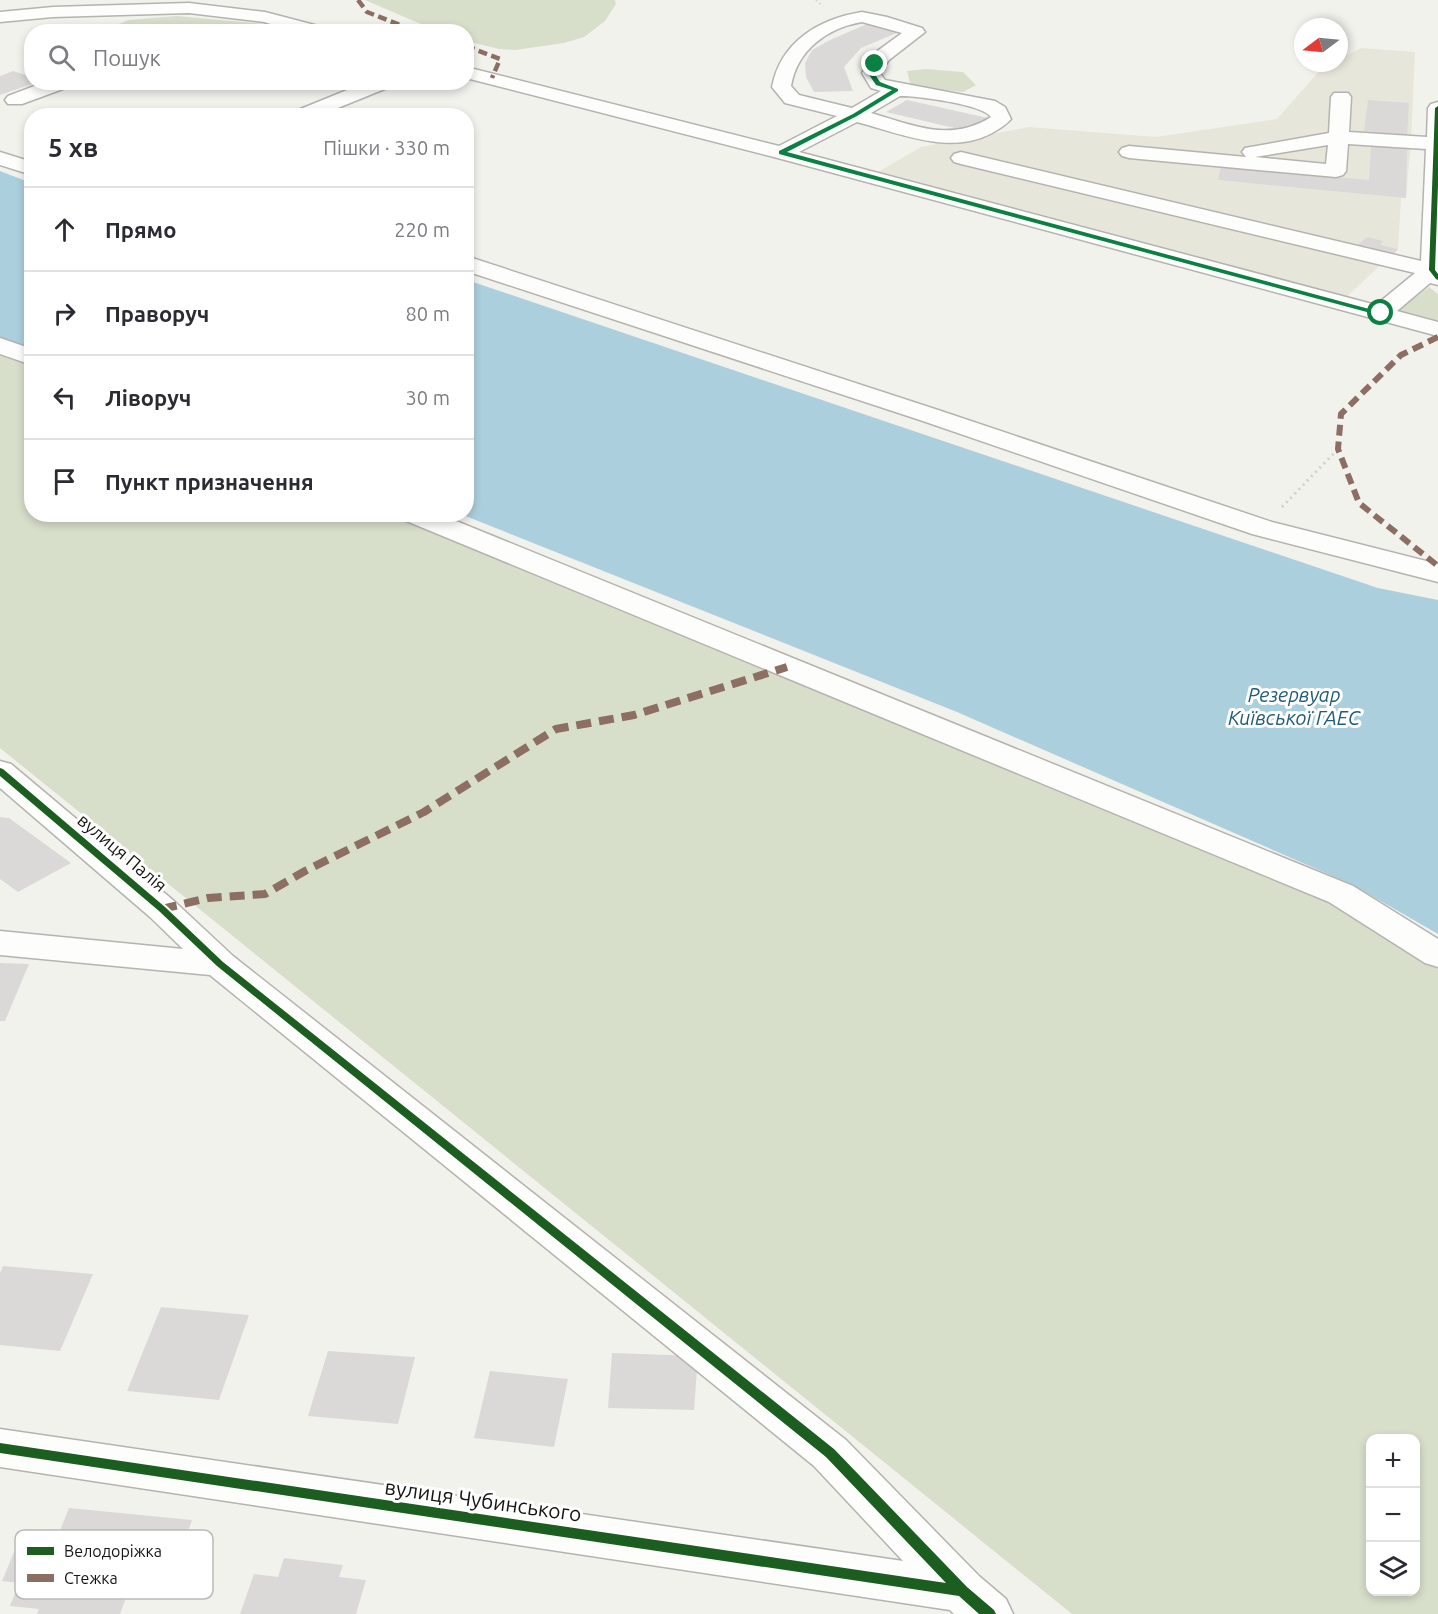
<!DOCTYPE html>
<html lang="uk">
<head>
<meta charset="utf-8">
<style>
  :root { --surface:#fff; --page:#f7f7f7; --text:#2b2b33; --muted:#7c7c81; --line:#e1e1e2 }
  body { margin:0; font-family:Ubuntu,sans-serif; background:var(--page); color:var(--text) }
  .controls { position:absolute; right:18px; bottom:18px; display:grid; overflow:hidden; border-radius:12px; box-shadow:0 3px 9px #0003 }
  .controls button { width:54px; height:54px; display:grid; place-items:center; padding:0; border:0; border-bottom:2px solid var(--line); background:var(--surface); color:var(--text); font:30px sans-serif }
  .compass { position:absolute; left:1294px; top:18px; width:54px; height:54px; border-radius:50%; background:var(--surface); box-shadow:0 3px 9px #0003; rotate:254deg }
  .stop { position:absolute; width:18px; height:18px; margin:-14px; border:4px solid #0b8043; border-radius:50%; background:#fff }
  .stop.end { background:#0b8043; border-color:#fff; box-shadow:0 2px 6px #0008 }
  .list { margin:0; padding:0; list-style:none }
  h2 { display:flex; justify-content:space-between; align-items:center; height:78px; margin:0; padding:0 24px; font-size:26px }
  h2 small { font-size:20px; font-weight:400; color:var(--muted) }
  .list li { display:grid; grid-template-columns:39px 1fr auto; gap:18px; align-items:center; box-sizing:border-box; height:84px; padding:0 24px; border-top:2px solid var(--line) }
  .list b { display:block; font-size:22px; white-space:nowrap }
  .list em { font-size:20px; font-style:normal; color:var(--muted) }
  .icon { flex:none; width:33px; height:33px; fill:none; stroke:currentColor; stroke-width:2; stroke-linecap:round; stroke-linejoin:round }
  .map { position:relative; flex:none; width:1438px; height:1614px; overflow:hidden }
  .search { position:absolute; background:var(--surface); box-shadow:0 3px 9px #0003; left:24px; top:24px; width:450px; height:66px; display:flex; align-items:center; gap:15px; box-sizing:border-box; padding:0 21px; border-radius:24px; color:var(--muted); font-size:22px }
  .panel { position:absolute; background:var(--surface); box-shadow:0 3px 9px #0003; left:24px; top:108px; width:450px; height:414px; border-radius:24px }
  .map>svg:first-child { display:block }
  .built { fill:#e7e6db }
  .green { fill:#d7dfcb; fill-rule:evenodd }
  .water { fill:#accfde }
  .building { fill:#dad9d8 }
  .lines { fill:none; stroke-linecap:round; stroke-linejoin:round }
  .minor-casing { stroke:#b4b3af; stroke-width:3 }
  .path-far1 { stroke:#d1d1cf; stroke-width:2; stroke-dasharray:1.5 3; stroke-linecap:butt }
  .path { stroke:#d1d1cf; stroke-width:3; stroke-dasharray:2 4; stroke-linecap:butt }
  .minor { fill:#fdfdfc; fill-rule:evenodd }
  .quiet-far2 { stroke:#8d6e63; stroke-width:4.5; stroke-dasharray:9 4.5; stroke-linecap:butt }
  .quiet-far1 { stroke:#8d6e63; stroke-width:6; stroke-dasharray:11 6; stroke-linecap:butt }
  .quiet { stroke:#8d6e63; stroke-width:8; stroke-dasharray:15 8; stroke-linecap:butt }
  .cycleway-casing { stroke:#fff; stroke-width:4 }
  .cycleway { fill:#1b5e20; fill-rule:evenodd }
  .route { fill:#0b8043 }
  .labels { text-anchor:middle; stroke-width:6; stroke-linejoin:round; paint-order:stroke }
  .street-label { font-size:18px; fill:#161512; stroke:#fff }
  .water-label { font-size:20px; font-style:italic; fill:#205d77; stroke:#fff }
  .near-street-label { font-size:21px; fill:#161512; stroke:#fff }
  .key { fill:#fff; stroke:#b9b9b8; stroke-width:1.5 }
  .key-label { font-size:16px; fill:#161512 }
</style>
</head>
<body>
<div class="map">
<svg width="1438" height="1614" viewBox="0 0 1438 1614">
  <rect width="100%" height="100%" fill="#f2f2ed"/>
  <path class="built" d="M1361 48 1415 52 1411 142 1406 198H1401L1398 249 1344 299 878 172 921 147 1029 127 1156 137 1277 119 1321 69 1333 63H1339V60Z"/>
  <path class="green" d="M365 0H615L616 4 605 21 584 37 564 43 515 50 499 49 467 41 466 32 437 31Z
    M177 16 264 24 301 31 102 32 128 20Z
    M925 69 963 72 976 85 963 92 911 87 907 71Z
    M1429 287 1438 294V323L1420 320 1397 311Z
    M0 345 31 358 32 514 414 515 1341 894 1438 955V1614H1072L0 748ZM1370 1438H1416V1592H1370Z"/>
  <path class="water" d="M0 171 31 183V349L0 337Z
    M467 280 1378 588 1438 600V934L1351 884 957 712 463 515 466 514Z"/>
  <path class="building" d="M867 24 899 32 861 48 844 67 853 91 814 92 806 77 805 63 812 50 830 40Z
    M13 71 32 77V84L0 95V76Z
    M907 100 988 118 967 131 886 112Z
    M1368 100 1409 103 1407 135 1364 131Z
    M1371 146 1407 149 1406 198 1218 180 1221 166 1369 180Z
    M1367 237 1383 241 1380 245 1398 249 1391 257 1365 251 1369 247 1358 245Z
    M0 817 9 818 71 863 18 892 0 879Z
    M0 963 29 964 5 1021H0Z
    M3 1266 93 1274 60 1351 0 1345V1273Z
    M161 1307 249 1315 219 1400 127 1391Z
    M328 1351 415 1357 398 1424 308 1416Z
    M612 1353 698 1356 694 1410 608 1408Z
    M490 1371 568 1379 554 1447 474 1438Z
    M69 1508 192 1520 169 1586 132 1582 120 1614H37L39 1609 10 1606 19 1583 2 1581 23 1530 59 1533Z
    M284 1558 343 1565 339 1577 366 1580 356 1614H240L254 1574 278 1577Z"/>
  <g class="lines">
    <g class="minor-casing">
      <path id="minor" d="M189 3 265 12 326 28 329 32H298L264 22 189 13 53 17 0 22V12L53 7Z
        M862 12 887 17 922 28 925 32 889 60 880 73 885 80 995 101 1005 107 1011 119C1006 125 999 129 992 133 950 156 899 133 857 122L799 152 1376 305 1415 273 961 164 954 162 951 158 954 154 961 152 1421 261 1426 149 1348 144 1346 171 1343 175 1336 177 1129 158 1122 156 1119 152 1122 148 1129 146 1246 157 1242 152 1245 148 1329 133 1331 97 1334 93H1348L1351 97 1349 132 1427 137 1428 108 1431 104 1438 102V285L1430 283 1397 311 1438 322V336L774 157 466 78V67L779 146 837 116 785 103 772 87C781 41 819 19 862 12ZM862 22 902 33 876 52 862 73 871 88 881 91 852 108 799 95 791 86C797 50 827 28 862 22ZM900 96C917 96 982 104 991 117 950 143 913 125 871 113ZM1328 145 1326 164 1255 157Z
        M45 82H73L71 86 22 104H8L5 100 8 96Z
        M367 82H394L392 86 318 116H291L293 112Z
        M0 152 32 162V175L0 165Z
        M466 256 938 410 1272 522 1438 564V582L1252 534 920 420 466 271Z
        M0 338 32 349V365L0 354Z
        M401 514H439L1353 886 1438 939V967L1425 963 1329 902 404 520Z
        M0 761 11 764 174 901 233 956 846 1440 979 1576 1006 1599 1013 1614H954L950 1610 0 1467V1429L903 1561 814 1466 210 975 0 955V931L183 949 150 917 0 788Z"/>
    </g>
    <path class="path-far1" d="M816 0 823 6"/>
    <path class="path" d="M1282 507 1338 449"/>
    <use href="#minor" class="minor"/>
    <path class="quiet-far2" d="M358 0 367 12 418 32
      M466 46 500 59 492 78"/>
    <path class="quiet-far1" d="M1438 337 1401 355 1341 414 1338 449 1359 503 1438 566"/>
    <path class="quiet" d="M162 909 208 898 265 894 305 871 424 812 556 729 634 715 787 667"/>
    <g class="cycleway-casing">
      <path id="cycleway" d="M1438 106V185L1435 270 1438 274V280L1436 279 1429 270 1435 108Z
        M0 768 3 769 165 907 223 962 834 1449 967 1587 994 1610 996 1614H979L959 1596 0 1453V1443L946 1583 826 1457 217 966 159 911 0 776Z"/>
    </g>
    <use href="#cycleway" class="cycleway"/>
  </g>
  <path class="route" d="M875 62 878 64 874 73 880 82 898 89V91L857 116 787 152 1384 313 1378 315 779 154V151L853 114 892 90 876 85 868 73Z"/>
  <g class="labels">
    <g class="street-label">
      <text transform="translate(122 853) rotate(40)" y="6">вулиця Палія</text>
    </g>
    <g class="water-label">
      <text x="1294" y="702">Резервуар<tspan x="1294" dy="23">Київської ГАЕС</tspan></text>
    </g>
    <g class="near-street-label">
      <text transform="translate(483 1501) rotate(8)" y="7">вулиця Чубинського</text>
    </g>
  </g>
  <rect x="15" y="1530" width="198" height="69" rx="9" class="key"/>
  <rect x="27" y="1547" width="27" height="8" fill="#1b5e20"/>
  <rect x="27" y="1574" width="27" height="8" fill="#8d6e63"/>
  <g class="key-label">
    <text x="64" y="1557">Велодоріжка</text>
    <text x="64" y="1584">Стежка</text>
  </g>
</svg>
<div class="controls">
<button>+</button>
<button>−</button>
<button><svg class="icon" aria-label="layers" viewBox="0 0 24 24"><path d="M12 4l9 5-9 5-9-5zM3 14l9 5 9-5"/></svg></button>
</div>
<svg class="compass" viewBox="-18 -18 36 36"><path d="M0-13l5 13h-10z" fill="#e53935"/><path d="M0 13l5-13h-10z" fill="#7c7c81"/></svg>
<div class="stop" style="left:1381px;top:313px"></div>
<div class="stop end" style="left:875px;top:64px"></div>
<div class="search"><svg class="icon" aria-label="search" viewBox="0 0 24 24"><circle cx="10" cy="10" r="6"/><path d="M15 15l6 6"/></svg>Пошук</div>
<section class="panel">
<h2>5 хв<small>Пішки · 330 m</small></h2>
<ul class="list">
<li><svg class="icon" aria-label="ahead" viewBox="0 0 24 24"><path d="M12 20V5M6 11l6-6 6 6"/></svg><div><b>Прямо</b></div><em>220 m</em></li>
<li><svg class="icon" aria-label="right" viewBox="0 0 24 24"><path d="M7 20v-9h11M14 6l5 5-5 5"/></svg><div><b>Праворуч</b></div><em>80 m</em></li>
<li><svg class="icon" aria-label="left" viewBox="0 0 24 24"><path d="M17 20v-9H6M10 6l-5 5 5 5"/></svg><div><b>Ліворуч</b></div><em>30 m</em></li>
<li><svg class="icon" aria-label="arrive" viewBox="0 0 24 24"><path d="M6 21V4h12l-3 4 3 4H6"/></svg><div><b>Пункт призначення</b></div></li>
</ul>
</section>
</div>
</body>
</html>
